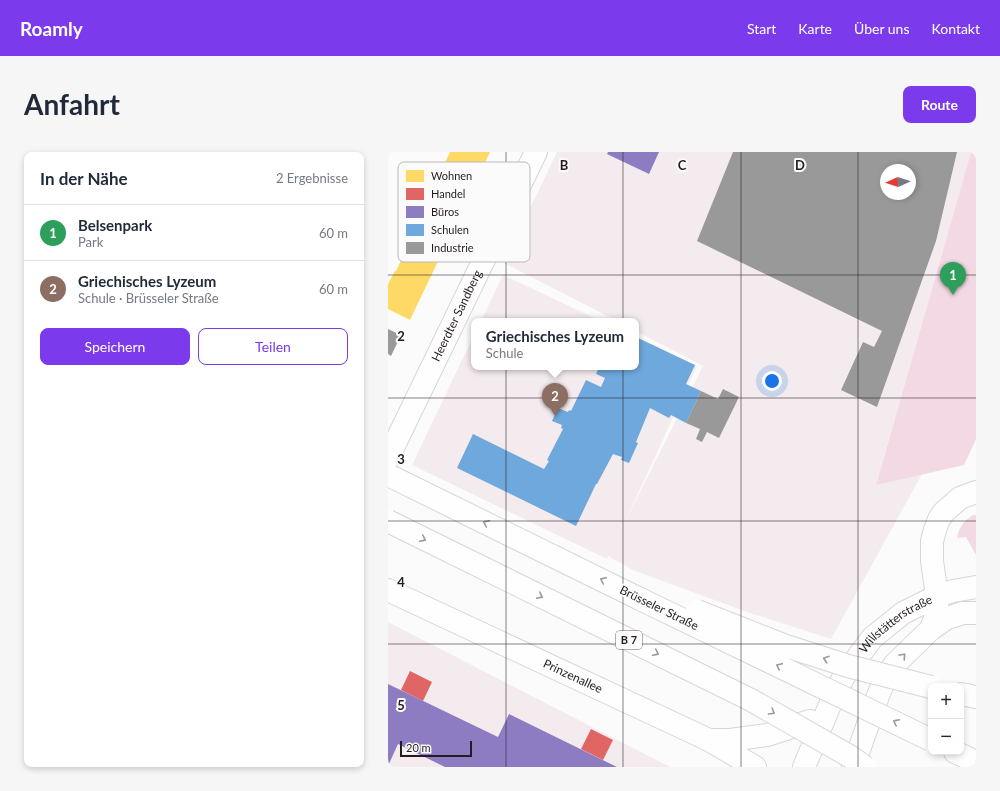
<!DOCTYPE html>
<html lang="de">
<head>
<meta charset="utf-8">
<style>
  :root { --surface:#fff; --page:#f6f6f7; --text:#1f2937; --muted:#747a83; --line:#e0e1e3; --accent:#7c3aed }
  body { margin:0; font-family:Lato,sans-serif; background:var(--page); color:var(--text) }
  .controls { position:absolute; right:12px; bottom:12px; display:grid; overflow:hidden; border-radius:8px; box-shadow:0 2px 6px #0003 }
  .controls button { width:36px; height:36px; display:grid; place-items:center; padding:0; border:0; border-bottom:1px solid var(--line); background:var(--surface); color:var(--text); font:20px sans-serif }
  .compass { position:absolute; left:492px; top:12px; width:36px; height:36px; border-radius:50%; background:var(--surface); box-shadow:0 2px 6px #0003; rotate:267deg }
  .scale { position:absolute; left:12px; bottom:10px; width:72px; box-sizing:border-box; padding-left:4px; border:2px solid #261c20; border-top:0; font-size:11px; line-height:14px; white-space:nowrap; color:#261c20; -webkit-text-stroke:3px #fbfbfb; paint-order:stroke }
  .you { position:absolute; left:384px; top:229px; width:14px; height:14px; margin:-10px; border:3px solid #fff; border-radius:50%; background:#1a73e8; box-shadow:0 0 0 6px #1a73e833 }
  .badge { display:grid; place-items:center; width:26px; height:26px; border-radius:50%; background:var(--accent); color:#fff; font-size:13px; font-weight:700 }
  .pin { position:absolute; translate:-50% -33px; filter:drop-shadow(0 1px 2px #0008) }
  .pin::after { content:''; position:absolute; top:21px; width:14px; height:12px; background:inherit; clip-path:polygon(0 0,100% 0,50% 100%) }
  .popup { position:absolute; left:83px; top:166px; width:168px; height:52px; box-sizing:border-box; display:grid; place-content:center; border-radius:8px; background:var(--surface); filter:drop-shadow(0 1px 3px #0005); font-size:13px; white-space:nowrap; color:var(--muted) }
  .popup b { font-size:15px; color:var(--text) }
  .popup::after { content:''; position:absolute; left:50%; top:100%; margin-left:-8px; border:8px solid transparent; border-top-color:var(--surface) }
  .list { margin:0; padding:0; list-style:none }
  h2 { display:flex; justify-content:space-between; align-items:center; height:52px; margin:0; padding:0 16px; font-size:17px }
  h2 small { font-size:13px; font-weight:400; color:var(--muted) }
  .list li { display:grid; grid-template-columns:26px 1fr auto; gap:12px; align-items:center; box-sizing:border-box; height:56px; padding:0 16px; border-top:1px solid var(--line) }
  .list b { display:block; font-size:15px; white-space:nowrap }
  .list p { margin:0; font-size:13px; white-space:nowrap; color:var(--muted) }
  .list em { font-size:13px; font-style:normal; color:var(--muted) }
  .actions { display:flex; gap:8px; padding:12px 16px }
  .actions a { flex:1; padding:9px 0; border:1px solid var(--accent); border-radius:8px; text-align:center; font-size:14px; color:var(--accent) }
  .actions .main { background:var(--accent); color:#fff }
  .map { position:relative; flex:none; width:588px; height:615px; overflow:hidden; border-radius:8px }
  header { display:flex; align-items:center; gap:24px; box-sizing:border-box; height:56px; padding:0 20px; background:var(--accent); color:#fff }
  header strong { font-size:19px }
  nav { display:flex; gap:22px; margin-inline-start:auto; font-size:14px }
  .intro { display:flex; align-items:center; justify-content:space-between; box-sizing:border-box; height:96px; padding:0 24px }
  h1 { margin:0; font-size:28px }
  .button { padding:10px 18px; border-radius:8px; background:var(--accent); color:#fff; font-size:14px; font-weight:700 }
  main { display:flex; gap:24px; padding:0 24px }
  aside { flex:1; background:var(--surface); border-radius:8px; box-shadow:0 2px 6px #0003 }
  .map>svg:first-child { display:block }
  .built { fill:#f4ebee; fill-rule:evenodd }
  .green { fill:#f3d9e4 }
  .homes { fill:#ffd966 }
  .shops { fill:#e06666 }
  .offices { fill:#8e7cc3 }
  .schools { fill:#6fa8dc }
  .industry { fill:#999; fill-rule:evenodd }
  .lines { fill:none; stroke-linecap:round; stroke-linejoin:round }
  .street-casing { stroke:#dad4d7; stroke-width:24 }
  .secondary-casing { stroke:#dad4d7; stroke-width:24 }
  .highway-casing { stroke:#dad4d7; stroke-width:24 }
  .street { stroke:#fefefe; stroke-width:22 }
  .secondary { stroke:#fefefe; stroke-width:22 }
  .highway { stroke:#fefefe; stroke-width:22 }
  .highway-bridge-casing { stroke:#dad4d7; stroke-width:24; stroke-linecap:butt }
  .highway-bridge { stroke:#fefefe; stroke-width:22 }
  .oneway { stroke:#9d989a }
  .grid { fill:none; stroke:#261c20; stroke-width:1; stroke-opacity:0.55 }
  .labels { text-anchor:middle; stroke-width:4; stroke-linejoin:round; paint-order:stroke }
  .shield { fill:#fbfbfb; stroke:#665f62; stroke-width:1 }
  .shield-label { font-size:11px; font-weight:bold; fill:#261c20 }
  .street-label { font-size:12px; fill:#261c20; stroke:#fbfbfb }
  .key { fill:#fbfbfb; stroke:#bbb8b9; stroke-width:1 }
  .key-label { font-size:11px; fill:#261c20 }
  .grid-label { font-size:13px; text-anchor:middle; font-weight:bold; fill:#261c20; stroke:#fbfbfb; stroke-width:4; stroke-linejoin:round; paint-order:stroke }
</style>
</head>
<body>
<header>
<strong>Roamly</strong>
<nav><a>Start</a><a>Karte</a><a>Über uns</a><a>Kontakt</a></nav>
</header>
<div class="intro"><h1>Anfahrt</h1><a class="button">Route</a></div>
<main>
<aside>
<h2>In der Nähe<small>2 Ergebnisse</small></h2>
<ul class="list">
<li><span class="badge" style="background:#2e9e5b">1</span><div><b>Belsenpark</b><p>Park</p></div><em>60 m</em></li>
<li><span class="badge" style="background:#8d6e63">2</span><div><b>Griechisches Lyzeum</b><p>Schule · Brüsseler Straße</p></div><em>60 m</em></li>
</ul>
<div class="actions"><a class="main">Speichern</a><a>Teilen</a></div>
</aside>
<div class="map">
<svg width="588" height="615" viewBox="0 0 588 615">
  <rect width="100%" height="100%" fill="#fbfbfb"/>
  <path class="built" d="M169 0H583L488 332 534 322 443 487 359 460 245 418 220 404 219 407 24 313 86 183V215H248V185L309 214 235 374 315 214 248 179V169H229L116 111ZM498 18H522V42H498Z
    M115 123 213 169H93Z
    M0 470 282 615H0Z"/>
  <path class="green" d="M583 0H588V287L576 313 488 333Z
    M585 363H588V403L578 385 569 386C571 375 576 369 585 363Z"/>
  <path class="homes" d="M62 0H102L22 168 0 157V132L7 119H8L19 96 18 95 35 63 32 62Z"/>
  <path class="shops" d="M22 519 44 530 35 549 13 538Z
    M203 577 225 588 215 608 193 597Z"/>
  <path class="offices" d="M220 0H271L261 22 219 2Z
    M0 532 110 585 121 562 229 615H57L10 592 0 614Z"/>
  <path class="schools" d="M248 185 307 213 298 232 313 239 298 271 283 263 281 266 262 256 248 290 250 291 241 311 233 308 234 305 225 302 209 332H208L188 374 69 316 85 282 156 317 161 309 159 308 175 277 173 276 174 273 164 269 170 256 180 260 181 258 183 259 198 228 213 235 217 226 208 222 211 215H248Z"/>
  <path class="industry" d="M345 0H569L548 89 489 255 453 238 475 190 486 195 494 179 309 89ZM498 18H522V42H498Z
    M0 177 13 183 3 204 0 202Z
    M335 237 351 245 331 286 319 280 314 290 308 287 312 277 298 271 313 239 330 247Z"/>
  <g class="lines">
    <g class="street-casing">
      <g id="street">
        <path id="s1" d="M0 306 148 0"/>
        <path d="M543 477 549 461V444L544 409V389L547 378 551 367 556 360 572 346 588 340"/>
      </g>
    </g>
    <g class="secondary-casing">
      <g id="secondary">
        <path id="s2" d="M0 438 321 588 367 615"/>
        <path d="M321 588H342L379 583 422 569"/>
        <path id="s3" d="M416 615 441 555 456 524 484 486 515 461 549 444"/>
        <path d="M465 615 491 541 499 523 507 512 543 477 559 466 575 461"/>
      </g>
    </g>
    <g class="highway-casing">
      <path id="highway" d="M0 323 250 446
        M549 444 565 439 588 435
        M575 461H588
        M573 542 588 545
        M567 600 588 610"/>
    </g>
    <use href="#street" class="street"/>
    <use href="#secondary" class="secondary"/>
    <use href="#highway" class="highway"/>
    <g class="highway-bridge-casing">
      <path id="highway-bridge" d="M0 369 363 548 463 605 477 615
        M250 446 543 588
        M309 459 398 494 460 514 543 535"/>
    </g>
    <use href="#highway-bridge" class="highway-bridge"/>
  </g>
  <defs><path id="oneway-chevron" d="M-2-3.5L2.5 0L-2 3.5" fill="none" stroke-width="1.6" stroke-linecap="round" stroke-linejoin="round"/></defs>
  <g class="oneway">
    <use href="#oneway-chevron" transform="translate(98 371) rotate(-154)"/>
    <use href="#oneway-chevron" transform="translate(35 387) rotate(26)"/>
    <use href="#oneway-chevron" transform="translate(215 428) rotate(-154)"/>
    <use href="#oneway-chevron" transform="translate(152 444) rotate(26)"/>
    <use href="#oneway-chevron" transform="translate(268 501) rotate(26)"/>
    <use href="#oneway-chevron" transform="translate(515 504) rotate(-47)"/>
    <use href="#oneway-chevron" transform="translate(438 507) rotate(-162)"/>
    <use href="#oneway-chevron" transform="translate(391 514) rotate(-155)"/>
    <use href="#oneway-chevron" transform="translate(384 560) rotate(30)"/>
    <use href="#oneway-chevron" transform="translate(508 570) rotate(-153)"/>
  </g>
  <path class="grid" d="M118 0V615M235 0V615M353 0V615M470 0V615M0 123H588M0 246H588M0 369H588M0 492H588"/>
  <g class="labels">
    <rect class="shield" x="228" y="479" width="26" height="18" rx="3"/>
    <g class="shield-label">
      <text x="241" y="492">B 7</text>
    </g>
    <g class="street-label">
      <text dy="4" stroke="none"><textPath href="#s1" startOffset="158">Heerdter Sandberg</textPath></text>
      <text transform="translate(271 456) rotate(26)" y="4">Brüsseler Straße</text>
      <text dy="4" stroke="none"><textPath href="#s3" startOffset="174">Willstätterstraße</textPath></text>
      <text dy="4" stroke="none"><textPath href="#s2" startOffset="204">Prinzenallee</textPath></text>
    </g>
  </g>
  <rect x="10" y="10" width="132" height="100" rx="6" class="key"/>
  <rect x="18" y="18" width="18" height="12" fill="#ffd966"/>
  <rect x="18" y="36" width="18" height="12" fill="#e06666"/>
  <rect x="18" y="54" width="18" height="12" fill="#8e7cc3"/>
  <rect x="18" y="72" width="18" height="12" fill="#6fa8dc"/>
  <rect x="18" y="90" width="18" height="12" fill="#999"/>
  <g class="key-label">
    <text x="43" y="28">Wohnen</text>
    <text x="43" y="46">Handel</text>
    <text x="43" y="64">Büros</text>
    <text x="43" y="82">Schulen</text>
    <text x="43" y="100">Industrie</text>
  </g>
  <g class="grid-label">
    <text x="176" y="18">B</text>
    <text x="294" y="18">C</text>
    <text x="412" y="18">D</text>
    <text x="13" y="189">2</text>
    <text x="13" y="312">3</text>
    <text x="13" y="435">4</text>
    <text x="13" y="558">5</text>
  </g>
</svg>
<div class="controls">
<button>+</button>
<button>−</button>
</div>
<svg class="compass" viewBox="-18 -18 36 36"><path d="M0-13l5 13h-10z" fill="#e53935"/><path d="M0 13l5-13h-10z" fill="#747a83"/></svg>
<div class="scale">20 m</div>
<div class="you"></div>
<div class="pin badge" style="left:565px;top:143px;background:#2e9e5b">1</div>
<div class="pin badge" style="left:167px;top:264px;background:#8d6e63">2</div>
<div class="popup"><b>Griechisches Lyzeum</b>Schule</div>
</div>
</main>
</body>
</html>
